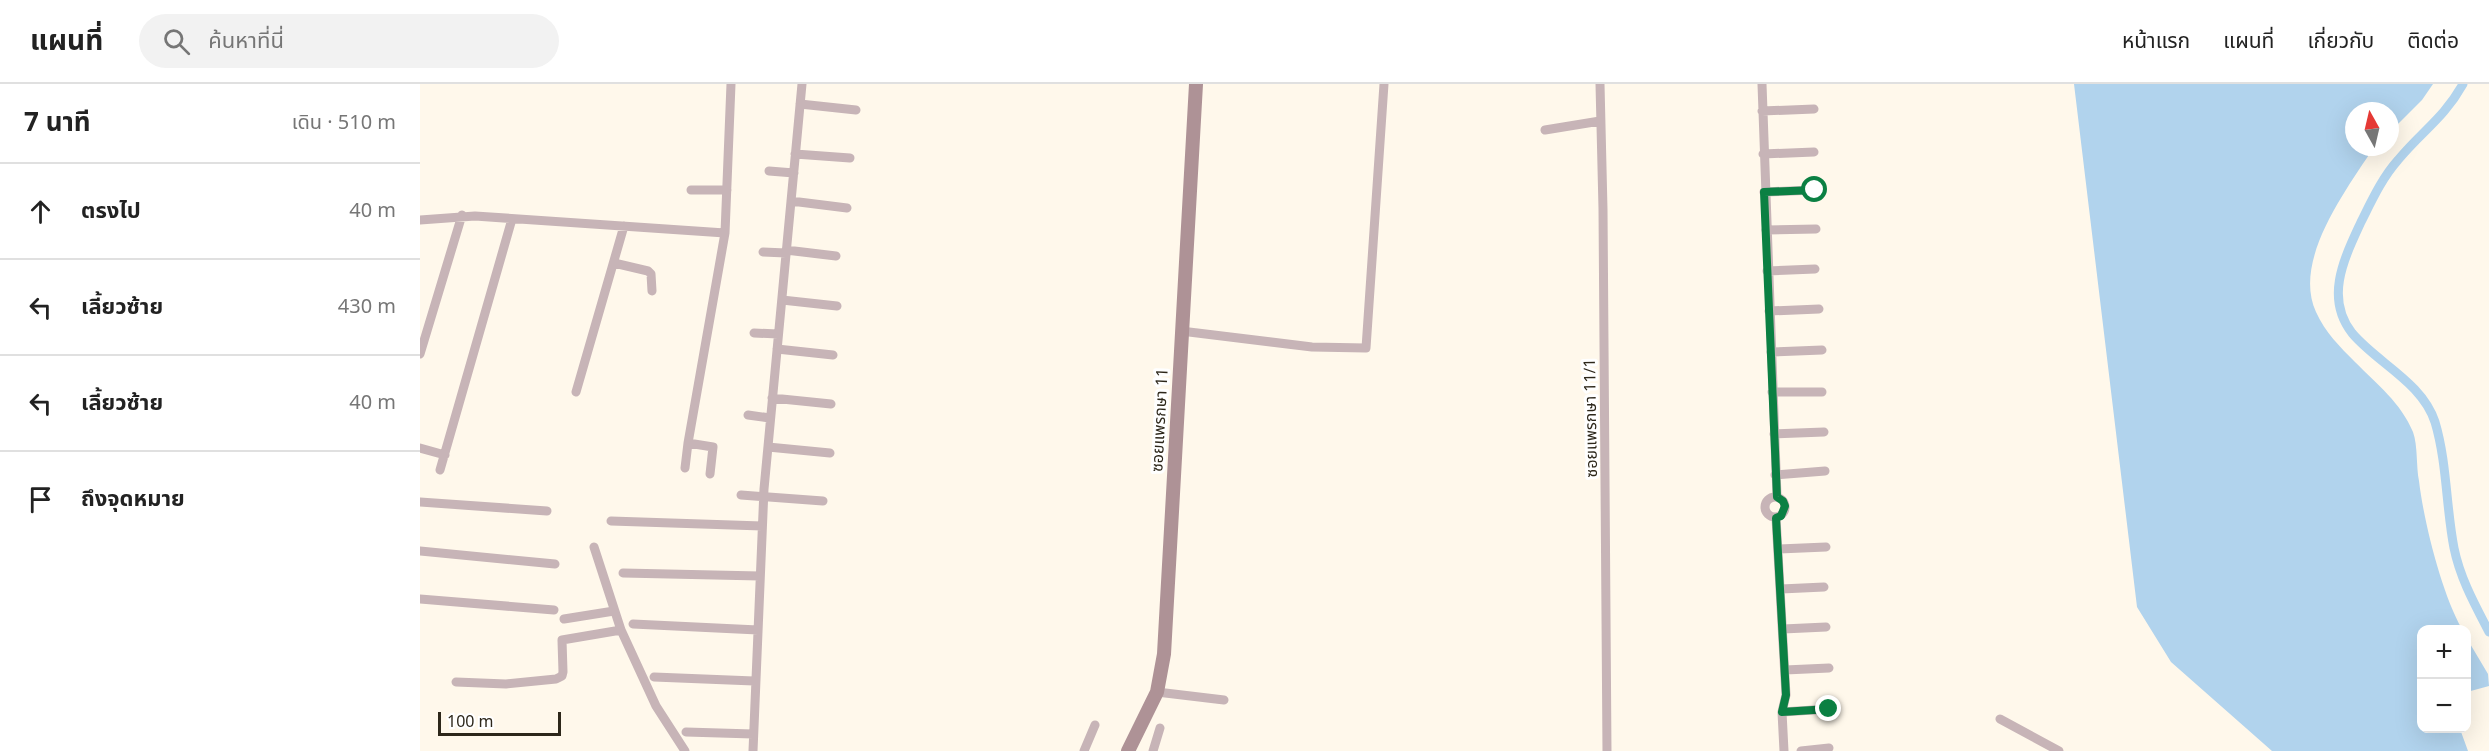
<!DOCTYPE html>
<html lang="th">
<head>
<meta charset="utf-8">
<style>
  :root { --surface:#fff; --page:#f2f2f2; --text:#222; --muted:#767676; --line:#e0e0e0 }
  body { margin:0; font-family:Georgia,"Noto Sans Thai",serif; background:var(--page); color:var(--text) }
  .controls { position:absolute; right:18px; bottom:18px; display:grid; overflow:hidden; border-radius:12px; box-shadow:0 6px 24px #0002 }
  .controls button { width:54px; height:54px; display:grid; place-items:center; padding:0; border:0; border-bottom:2px solid var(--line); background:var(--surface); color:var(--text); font:30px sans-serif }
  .compass { position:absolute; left:1925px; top:18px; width:54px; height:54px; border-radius:50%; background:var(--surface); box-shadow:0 6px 24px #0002; rotate:352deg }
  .scale { position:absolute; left:18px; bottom:15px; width:123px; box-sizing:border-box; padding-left:6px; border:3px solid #2d271a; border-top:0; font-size:16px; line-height:21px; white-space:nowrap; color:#2d271a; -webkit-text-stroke:4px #fff; paint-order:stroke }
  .stop { position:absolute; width:18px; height:18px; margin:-14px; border:4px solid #0b8043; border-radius:50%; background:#fff }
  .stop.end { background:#0b8043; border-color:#fff; box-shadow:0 2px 6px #0008 }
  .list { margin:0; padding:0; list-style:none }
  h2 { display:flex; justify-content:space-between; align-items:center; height:78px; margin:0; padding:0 24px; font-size:26px }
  h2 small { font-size:20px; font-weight:400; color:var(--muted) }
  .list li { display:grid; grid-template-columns:39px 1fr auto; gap:18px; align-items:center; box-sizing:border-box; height:96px; padding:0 24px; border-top:2px solid var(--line) }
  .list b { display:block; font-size:22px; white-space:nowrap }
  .list em { font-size:20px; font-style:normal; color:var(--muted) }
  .icon { flex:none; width:33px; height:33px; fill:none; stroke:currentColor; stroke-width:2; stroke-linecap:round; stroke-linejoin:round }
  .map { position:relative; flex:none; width:2069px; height:667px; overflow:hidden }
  header { display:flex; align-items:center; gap:36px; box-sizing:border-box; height:84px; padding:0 30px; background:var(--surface); border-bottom:2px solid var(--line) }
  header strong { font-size:28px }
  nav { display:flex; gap:33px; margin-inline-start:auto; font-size:21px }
  .search { width:420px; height:54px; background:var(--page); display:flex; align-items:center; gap:15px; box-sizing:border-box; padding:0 21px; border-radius:33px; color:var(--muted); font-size:22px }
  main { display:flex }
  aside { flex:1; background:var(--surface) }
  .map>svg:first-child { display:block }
  .water { fill:#b1d3ed }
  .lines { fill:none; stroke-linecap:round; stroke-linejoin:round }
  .canal { stroke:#b1d3ed; stroke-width:9 }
  .street { stroke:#c7b4b7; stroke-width:9 }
  .secondary { stroke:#ae9296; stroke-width:14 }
  .route { stroke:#0b8043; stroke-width:8 }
  .labels { text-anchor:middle; stroke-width:6; stroke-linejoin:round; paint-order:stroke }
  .street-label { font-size:16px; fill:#2d271a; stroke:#fff }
</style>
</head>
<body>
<header>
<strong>แผนที่</strong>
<div class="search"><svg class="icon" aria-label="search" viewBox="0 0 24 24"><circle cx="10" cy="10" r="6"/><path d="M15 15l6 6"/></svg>ค้นหาที่นี่</div>
<nav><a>หน้าแรก</a><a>แผนที่</a><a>เกี่ยวกับ</a><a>ติดต่อ</a></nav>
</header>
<main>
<aside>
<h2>7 นาที<small>เดิน · 510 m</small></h2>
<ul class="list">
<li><svg class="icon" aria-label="ahead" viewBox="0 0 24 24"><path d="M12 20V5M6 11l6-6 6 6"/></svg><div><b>ตรงไป</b></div><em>40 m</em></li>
<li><svg class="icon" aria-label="left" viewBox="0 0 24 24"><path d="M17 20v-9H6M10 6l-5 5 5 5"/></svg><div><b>เลี้ยวซ้าย</b></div><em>430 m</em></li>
<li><svg class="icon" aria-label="left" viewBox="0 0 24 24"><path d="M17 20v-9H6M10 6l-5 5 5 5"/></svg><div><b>เลี้ยวซ้าย</b></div><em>40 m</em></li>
<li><svg class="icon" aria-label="arrive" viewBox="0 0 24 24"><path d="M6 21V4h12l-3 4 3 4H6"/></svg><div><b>ถึงจุดหมาย</b></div></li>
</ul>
</aside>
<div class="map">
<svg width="2069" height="667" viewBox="0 0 2069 667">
  <rect width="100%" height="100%" fill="#fff8eb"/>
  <path class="water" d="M1654 0H2013L2002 16 1970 48V27H1934V63H1954C1927 105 1872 176 1896 228 1905 248 1920 263 1935 278 1957 300 1981 319 1993 348 1998 362 1996 382 1999 397 2004 439 2022 510 2042 545L2002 546V644L2040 645 2048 667H1852L1751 578 1717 523Z
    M2046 553 2068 590 2069 602 2047 608Z"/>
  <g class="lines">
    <path class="canal" d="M2043 0C2024 34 2002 47 1978 76 1962 94 1952 116 1941 138 1925 173 1904 213 1932 249 1957 279 2002 298 2015 338 2027 378 2026 423 2034 464 2040 494 2055 521 2069 548"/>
    <path class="street" d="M1180 0 1183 125 1187 667
      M1342 0 1357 413
      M380 20 436 26
      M1342 27 1394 25
      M1125 46 1180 37
      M375 70 430 74
      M1343 70 1394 68
      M349 87 374 89
      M271 106H307
      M1344 108 1395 106
      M371 117 427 124
      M0 136 55 132 305 149
      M1346 146 1396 145
      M366 166 416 172
      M343 168 366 169
      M194 179 228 187 231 190 232 207
      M1347 187 1395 185
      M362 216 417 222
      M1349 227 1399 225
      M761 247 892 263 946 264 964 0
      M334 249 358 250
      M357 265 413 271
      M1351 268 1402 266
      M0 270 42 131
      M156 308 204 142
      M1352 308H1402
      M352 314 411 320
      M328 331 350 334
      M1354 350 1404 348
      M348 363 410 369
      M0 364 25 371
      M265 384 268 359
      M20 386 92 135
      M290 390 293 363 268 359 305 149 311 0
      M1355 391 1405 387
      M321 411 403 417
      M1345 423a10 10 0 1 1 20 0a10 10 0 1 1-20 0Z
      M0 418 127 427
      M1356 434 1366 611 1362 628 1364 667
      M191 437 342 442
      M174 463 201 546
      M1359 465 1406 463
      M0 467 135 480
      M203 489 340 492
      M1361 505 1404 503
      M0 515 134 526
      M144 535 194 527
      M213 540 338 546
      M1363 545 1406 543
      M1365 586 1409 584
      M234 593 334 597
      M36 598 86 600 136 595 142 592 143 588 142 556 201 546 236 622 265 667
      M737 608 804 616
      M1362 628 1409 625
      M1580 635 1639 667
      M266 648 333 650
      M333 667 344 405 382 0
      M664 667 675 641
      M733 667 740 644
      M1381 667 1409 664"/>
    <path class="secondary" d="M708 667 737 608 744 570 776 0"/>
  </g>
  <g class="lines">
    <path class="route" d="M1395 106 1344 108 1357 413 1363 417 1365 422 1361 432 1356 434 1366 611 1362 628 1409 625"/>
  </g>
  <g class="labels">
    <g class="street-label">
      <text transform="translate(1170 334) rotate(-91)" y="6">ซอยแพรกษา 11/1</text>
      <text transform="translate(739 336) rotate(-87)" y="6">ซอยแพรกษา 11</text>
    </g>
  </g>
</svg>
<div class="controls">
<button>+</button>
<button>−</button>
</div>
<svg class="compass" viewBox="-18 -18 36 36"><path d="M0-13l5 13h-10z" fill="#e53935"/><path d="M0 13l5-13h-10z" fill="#767676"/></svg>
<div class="scale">100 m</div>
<div class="stop" style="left:1395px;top:106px"></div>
<div class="stop end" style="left:1409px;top:625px"></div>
</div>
</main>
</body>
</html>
